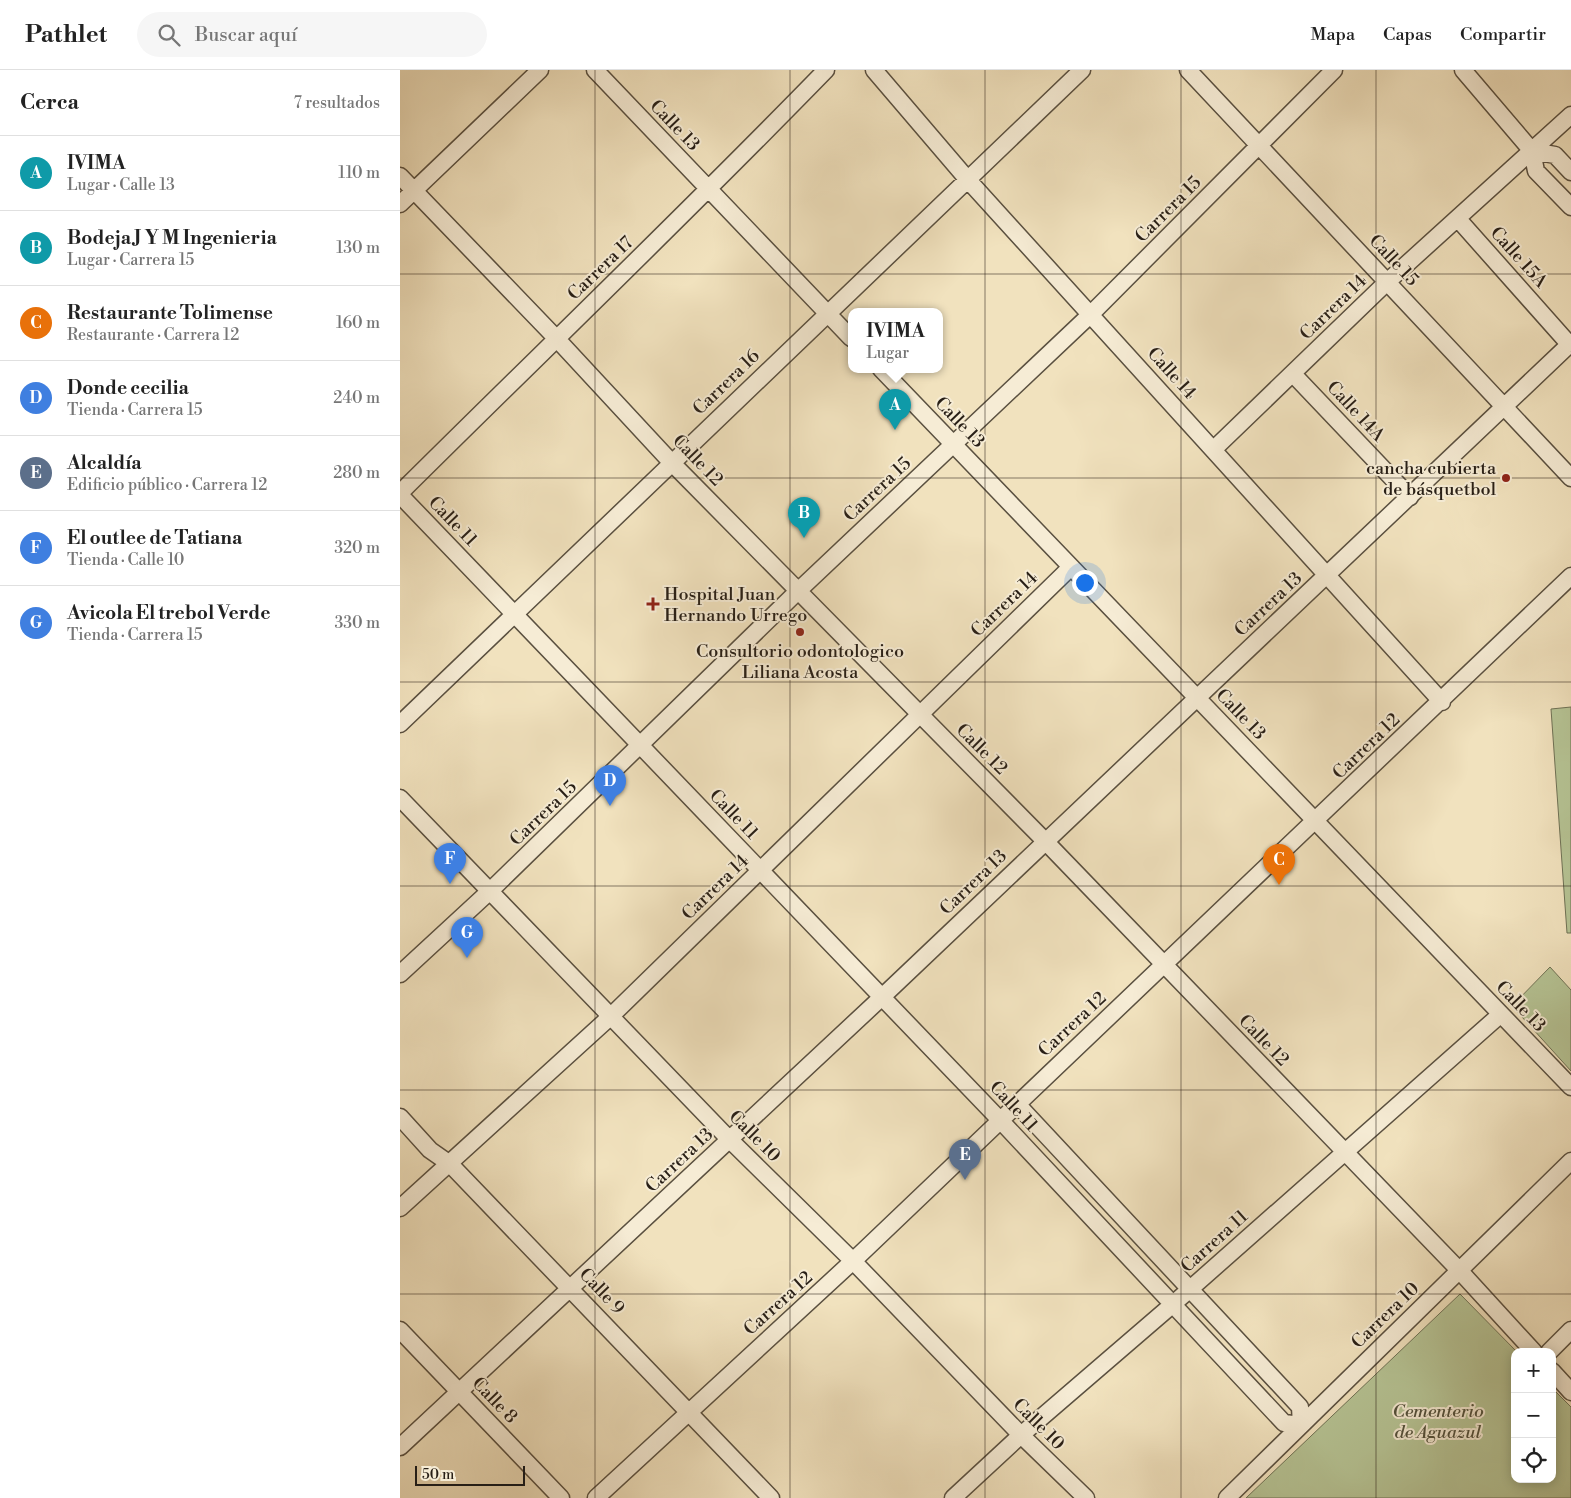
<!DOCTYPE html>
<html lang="es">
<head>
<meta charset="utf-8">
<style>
  :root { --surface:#fff; --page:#f6f6f6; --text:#222; --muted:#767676; --line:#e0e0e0; --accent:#8f2418 }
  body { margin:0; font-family:"Libre Bodoni",serif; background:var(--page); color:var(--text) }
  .controls { position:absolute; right:15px; bottom:15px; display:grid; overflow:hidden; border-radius:10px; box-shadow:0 2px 12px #0003 }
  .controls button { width:45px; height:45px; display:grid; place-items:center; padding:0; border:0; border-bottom:1px solid var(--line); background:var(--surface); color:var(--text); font:25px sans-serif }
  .scale { position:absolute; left:15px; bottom:12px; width:110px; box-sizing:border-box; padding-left:5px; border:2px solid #281f16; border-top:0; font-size:14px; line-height:18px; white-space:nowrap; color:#281f16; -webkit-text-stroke:4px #f6ecd5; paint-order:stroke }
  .you { position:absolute; left:684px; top:512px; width:18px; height:18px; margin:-12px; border:4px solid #fff; border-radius:50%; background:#1a73e8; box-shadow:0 0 0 8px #1a73e833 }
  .badge { display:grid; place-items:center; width:32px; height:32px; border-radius:50%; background:var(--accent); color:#fff; font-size:16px; font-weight:700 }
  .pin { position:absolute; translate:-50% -41px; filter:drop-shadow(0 1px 2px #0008) }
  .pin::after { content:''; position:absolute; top:26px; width:18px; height:15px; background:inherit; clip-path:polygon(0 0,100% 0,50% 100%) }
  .popup { position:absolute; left:448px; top:238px; width:95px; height:65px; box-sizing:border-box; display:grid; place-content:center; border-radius:10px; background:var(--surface); filter:drop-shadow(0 1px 4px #0005); font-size:16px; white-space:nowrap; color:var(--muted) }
  .popup b { font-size:19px; color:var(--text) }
  .popup::after { content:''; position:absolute; left:50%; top:100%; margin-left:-10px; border:10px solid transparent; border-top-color:var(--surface) }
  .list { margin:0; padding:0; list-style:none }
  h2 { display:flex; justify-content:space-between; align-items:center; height:65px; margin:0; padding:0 20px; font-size:21px }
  h2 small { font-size:16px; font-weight:400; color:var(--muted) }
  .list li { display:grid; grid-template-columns:32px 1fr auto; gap:15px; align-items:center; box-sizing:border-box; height:75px; padding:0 20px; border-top:1px solid var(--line) }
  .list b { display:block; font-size:19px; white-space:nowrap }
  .list p { margin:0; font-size:16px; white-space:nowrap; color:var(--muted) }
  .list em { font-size:16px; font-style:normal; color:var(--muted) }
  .icon { flex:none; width:28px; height:28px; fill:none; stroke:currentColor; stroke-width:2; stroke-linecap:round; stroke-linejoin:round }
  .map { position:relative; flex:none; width:1171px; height:1428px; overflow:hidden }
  header { display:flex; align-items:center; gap:30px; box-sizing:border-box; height:70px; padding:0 25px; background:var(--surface); border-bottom:1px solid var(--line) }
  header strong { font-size:24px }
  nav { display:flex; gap:28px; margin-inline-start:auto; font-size:18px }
  .search { width:350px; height:45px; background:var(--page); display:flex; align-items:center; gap:12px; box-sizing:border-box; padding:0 18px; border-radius:28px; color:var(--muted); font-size:19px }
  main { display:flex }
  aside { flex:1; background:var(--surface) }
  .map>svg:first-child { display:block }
  .green { fill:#b6c495; stroke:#6f7256 }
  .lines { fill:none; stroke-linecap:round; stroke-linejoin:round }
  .minor-casing { stroke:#5a5040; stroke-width:19 }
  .minor { stroke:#f6ecd5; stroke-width:16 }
  .grid { fill:none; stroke:#281f16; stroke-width:1; stroke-opacity:0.55 }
  .poi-dot { fill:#8f2418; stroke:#f6ecd5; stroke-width:2 }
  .labels { text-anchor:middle; stroke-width:4; stroke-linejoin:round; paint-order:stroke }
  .street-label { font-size:18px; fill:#281f16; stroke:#f6ecd5 }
  .poi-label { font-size:18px; fill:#281f16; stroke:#f6ecd5; text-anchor:end }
  .park-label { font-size:18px; font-style:italic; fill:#53513c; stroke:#f6ecd5 }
</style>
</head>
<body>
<header>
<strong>Pathlet</strong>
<div class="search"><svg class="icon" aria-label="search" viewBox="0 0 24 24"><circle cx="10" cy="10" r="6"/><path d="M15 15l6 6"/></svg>Buscar aquí</div>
<nav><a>Mapa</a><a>Capas</a><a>Compartir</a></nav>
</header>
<main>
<aside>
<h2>Cerca<small>7 resultados</small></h2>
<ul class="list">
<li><span class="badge" style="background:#0f9aa8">A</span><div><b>IVIMA</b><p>Lugar · Calle 13</p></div><em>110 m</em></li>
<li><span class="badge" style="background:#0f9aa8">B</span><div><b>Bodeja J Y M Ingenieria</b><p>Lugar · Carrera 15</p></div><em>130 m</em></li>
<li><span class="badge" style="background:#e8710a">C</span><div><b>Restaurante Tolimense</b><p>Restaurante · Carrera 12</p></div><em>160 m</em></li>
<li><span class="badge" style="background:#3f7fe0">D</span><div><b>Donde cecilia</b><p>Tienda · Carrera 15</p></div><em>240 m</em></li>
<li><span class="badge" style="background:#5c6f8a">E</span><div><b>Alcaldía</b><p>Edificio público · Carrera 12</p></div><em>280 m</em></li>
<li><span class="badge" style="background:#3f7fe0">F</span><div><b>El outlee de Tatiana</b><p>Tienda · Calle 10</p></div><em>320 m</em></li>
<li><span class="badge" style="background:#3f7fe0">G</span><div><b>Avicola El trebol Verde</b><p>Tienda · Carrera 15</p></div><em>330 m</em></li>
</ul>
</aside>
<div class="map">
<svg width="1171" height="1428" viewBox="0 0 1171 1428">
  <rect width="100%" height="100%" fill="#f1e2be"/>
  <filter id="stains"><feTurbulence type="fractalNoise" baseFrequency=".004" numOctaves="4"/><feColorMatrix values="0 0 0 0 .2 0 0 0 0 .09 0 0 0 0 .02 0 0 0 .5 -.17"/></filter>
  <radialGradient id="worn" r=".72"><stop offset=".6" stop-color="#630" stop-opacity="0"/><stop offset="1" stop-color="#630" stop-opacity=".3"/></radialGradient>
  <path class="green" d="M1171 637V863H1167L1151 639Z
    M1150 897 1171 920V1001L1112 936Z
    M1060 1224 1117 1282H1115V1409H1152V1318L1171 1337V1428H846Z"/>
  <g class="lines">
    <g class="minor-casing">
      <path id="minor" d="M195 0 451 268
        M474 0 568 110 1042 632
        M788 0 1171 408
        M1063 0 1132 81 1136 101 1171 137
        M1132 81 1155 85 1171 102
        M0 106 156 268 271 392 645 771 1059 1200 1134 1282
        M0 134 140 0
        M1058 149 1169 274
        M481 299 1171 1017
        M893 304 1010 427
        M814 379 987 212 1171 45
        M0 423C142 282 286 144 426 0
        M0 425 600 1050 884 1353 901 1355 900 1337 617 1034
        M0 654 682 0
        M0 728 330 1070 453 1191 621 1365 686 1428
        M0 904 91 820 398 521 691 244 934 0
        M0 1047 30 1080 50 1094 371 1428
        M0 1138 210 947 671 497
        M0 1260 161 1428
        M1149 1282 1171 1260
        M1152 1301 1171 1322
        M0 1377 482 927 1171 273
        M196 1428 453 1191 1171 506
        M553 1428 621 1365 772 1235 1101 944
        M827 1428 1171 1091"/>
    </g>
    <use href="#minor" class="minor"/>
  </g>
  <path class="grid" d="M195 0V1428M390 0V1428M585 0V1428M781 0V1428M976 0V1428M0 204H1171M0 408H1171M0 612H1171M0 816H1171M0 1020H1171M0 1224H1171"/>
  <g class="poi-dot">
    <circle cx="1106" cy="408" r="5"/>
    <path d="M250.5 526.5h5v5h5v5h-5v5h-5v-5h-5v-5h5z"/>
    <circle cx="400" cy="562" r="5"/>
  </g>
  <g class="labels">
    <g class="street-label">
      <text transform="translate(275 55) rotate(46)" y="6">Calle 13</text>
      <text transform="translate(768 139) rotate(-45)" y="6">Carrera 15</text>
      <text transform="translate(1119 187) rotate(48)" y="6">Calle 15A</text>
      <text transform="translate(994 190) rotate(47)" y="6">Calle 15</text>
      <text transform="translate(200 198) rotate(-44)" y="6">Carrera 17</text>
      <text transform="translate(933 237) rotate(-44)" y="6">Carrera 14</text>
      <text transform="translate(772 303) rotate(48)" y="6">Calle 14</text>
      <text transform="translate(326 312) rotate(-44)" y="6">Carrera 16</text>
      <text transform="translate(956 341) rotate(47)" y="6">Calle 14A</text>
      <text transform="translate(560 352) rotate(46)" y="6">Calle 13</text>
      <text transform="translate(298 390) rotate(46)" y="6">Calle 12</text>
      <text transform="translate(477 419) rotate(-43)" y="6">Carrera 15</text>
      <text transform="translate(53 451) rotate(46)" y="6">Calle 11</text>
      <text transform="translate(604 534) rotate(-44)" y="6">Carrera 14</text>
      <text transform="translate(868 534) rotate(-43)" y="6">Carrera 13</text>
      <text transform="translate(841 644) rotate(46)" y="6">Calle 13</text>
      <text transform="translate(966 676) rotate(-44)" y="6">Carrera 12</text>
      <text transform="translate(582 679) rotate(45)" y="6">Calle 12</text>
      <text transform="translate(143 743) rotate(-44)" y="6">Carrera 15</text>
      <text transform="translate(334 744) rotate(46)" y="6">Calle 11</text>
      <text transform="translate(573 812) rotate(-44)" y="6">Carrera 13</text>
      <text transform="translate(315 817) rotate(-44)" y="6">Carrera 14</text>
      <text transform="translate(1121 936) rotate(46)" y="6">Calle 13</text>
      <text transform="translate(672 954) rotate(-43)" y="6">Carrera 12</text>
      <text transform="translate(864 970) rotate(46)" y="6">Calle 12</text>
      <text transform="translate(614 1036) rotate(47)" y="6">Calle 11</text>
      <text transform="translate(355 1066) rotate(45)" y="6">Calle 10</text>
      <text transform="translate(279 1090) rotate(-43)" y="6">Carrera 13</text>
      <text transform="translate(814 1171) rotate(-42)" y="6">Carrera 11</text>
      <text transform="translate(202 1221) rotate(46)" y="6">Calle 9</text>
      <text transform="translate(378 1233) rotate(-42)" y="6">Carrera 12</text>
      <text transform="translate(985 1245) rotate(-44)" y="6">Carrera 10</text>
      <text transform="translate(95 1330) rotate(46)" y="6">Calle 8</text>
      <text transform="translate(639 1354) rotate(45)" y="6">Calle 10</text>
    </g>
    <g class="poi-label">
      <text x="1096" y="404">cancha cubierta<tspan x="1096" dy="21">de básquetbol</tspan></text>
      <text x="264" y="530" text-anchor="start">Hospital Juan<tspan x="264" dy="21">Hernando Urrego</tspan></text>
      <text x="400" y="587" text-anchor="middle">Consultorio odontologico<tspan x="400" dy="21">Liliana Acosta</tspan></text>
    </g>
    <g class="park-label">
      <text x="1038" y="1347">Cementerio<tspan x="1038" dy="21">de Aguazul</tspan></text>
    </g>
  </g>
  <rect width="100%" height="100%" filter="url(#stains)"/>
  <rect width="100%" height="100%" fill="url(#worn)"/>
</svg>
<div class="controls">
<button>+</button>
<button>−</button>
<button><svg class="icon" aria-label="locate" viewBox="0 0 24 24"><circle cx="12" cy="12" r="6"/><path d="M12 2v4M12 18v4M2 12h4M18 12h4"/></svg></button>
</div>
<div class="scale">50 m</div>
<div class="you"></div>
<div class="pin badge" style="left:495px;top:360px;background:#0f9aa8">A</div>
<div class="popup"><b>IVIMA</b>Lugar</div>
<div class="pin badge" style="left:404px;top:468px;background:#0f9aa8">B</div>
<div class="pin badge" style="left:879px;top:815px;background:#e8710a">C</div>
<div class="pin badge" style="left:210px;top:736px;background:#3f7fe0">D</div>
<div class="pin badge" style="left:565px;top:1110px;background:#5c6f8a">E</div>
<div class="pin badge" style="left:50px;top:814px;background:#3f7fe0">F</div>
<div class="pin badge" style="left:67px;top:888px;background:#3f7fe0">G</div>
</div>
</main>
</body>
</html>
